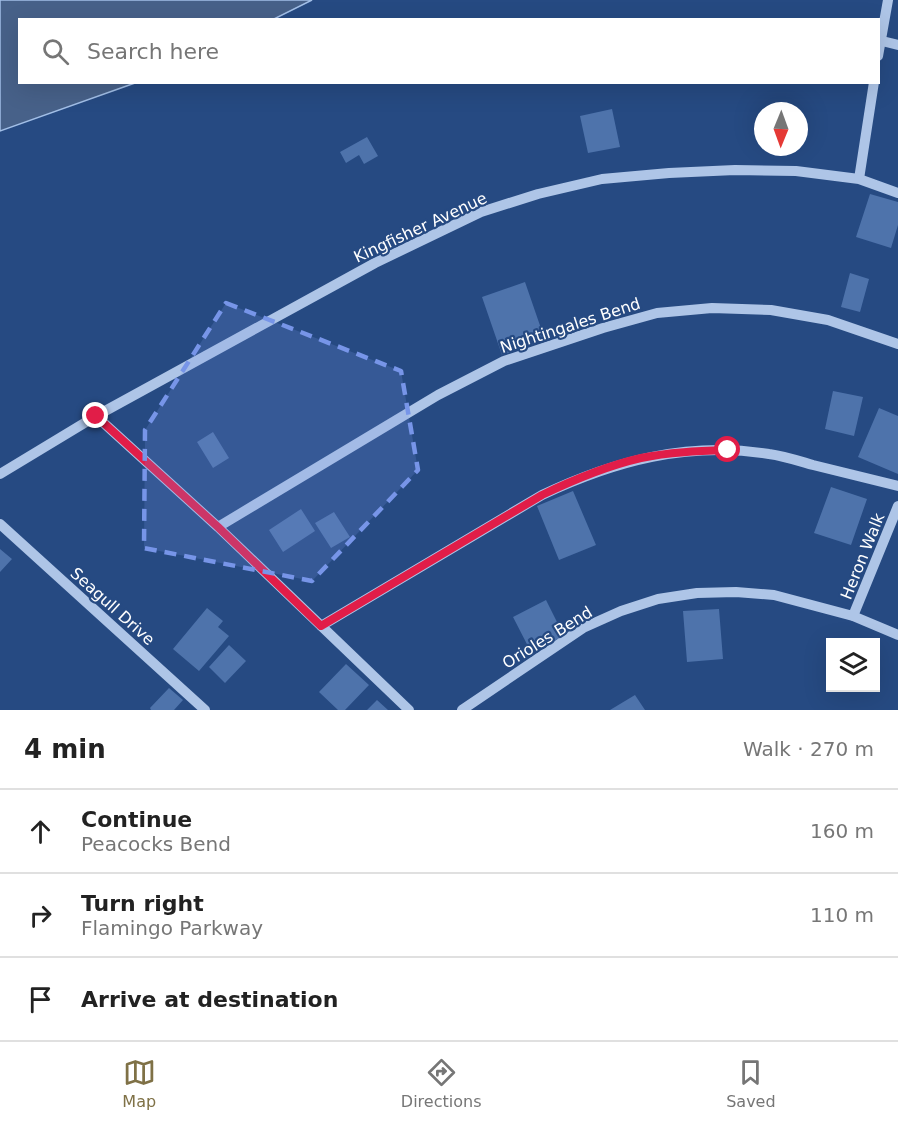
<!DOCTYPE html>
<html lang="en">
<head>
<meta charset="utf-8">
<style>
  :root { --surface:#fff; --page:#f2f2f2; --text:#222; --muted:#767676; --line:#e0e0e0; --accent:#7f7146 }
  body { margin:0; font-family:"DejaVu Sans",sans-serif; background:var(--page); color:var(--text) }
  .controls { position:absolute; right:18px; bottom:18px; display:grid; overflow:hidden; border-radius:0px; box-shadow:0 6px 24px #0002 }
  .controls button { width:54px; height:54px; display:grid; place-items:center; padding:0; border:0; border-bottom:2px solid var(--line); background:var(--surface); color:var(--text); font:30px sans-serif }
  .compass { position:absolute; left:754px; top:102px; width:54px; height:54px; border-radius:50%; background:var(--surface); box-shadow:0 6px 24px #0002; rotate:181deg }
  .stop { position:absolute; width:18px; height:18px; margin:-14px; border:4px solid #e11d48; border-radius:50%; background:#fff }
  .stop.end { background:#e11d48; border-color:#fff; box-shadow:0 2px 6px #0008 }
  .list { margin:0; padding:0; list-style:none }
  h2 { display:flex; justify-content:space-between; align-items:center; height:78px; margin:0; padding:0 24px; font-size:26px }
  h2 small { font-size:20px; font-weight:400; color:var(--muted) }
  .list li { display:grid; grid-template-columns:39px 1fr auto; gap:18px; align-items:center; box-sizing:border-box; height:84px; padding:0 24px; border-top:2px solid var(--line) }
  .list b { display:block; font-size:22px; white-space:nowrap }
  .list p { margin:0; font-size:20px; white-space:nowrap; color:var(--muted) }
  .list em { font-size:20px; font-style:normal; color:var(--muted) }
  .icon { flex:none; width:33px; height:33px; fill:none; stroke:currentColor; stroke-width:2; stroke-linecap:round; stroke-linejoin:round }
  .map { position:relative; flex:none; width:898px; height:710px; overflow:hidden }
  .search { position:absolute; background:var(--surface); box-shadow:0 6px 24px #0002; left:18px; right:18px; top:18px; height:66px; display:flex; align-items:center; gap:15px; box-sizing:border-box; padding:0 21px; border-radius:0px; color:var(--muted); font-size:22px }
  .sheet { height:330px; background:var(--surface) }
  nav { display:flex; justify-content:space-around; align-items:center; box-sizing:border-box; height:84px; border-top:2px solid var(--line); background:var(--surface); font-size:16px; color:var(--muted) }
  nav a { display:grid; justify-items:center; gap:3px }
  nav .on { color:var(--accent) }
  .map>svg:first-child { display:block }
  .water { fill:#476189; stroke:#a2bfe7; stroke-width:1.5 }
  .building { fill:#4e73ab }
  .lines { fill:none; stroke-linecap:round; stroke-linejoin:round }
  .minor { stroke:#aec5e7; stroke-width:10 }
  .route { stroke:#e11d48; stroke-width:8 }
  .marked { fill:#7795e8; fill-opacity:0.2; stroke:#7795e8; stroke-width:4.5; stroke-dasharray:12 8; stroke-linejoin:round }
  .labels { text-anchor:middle; stroke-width:4.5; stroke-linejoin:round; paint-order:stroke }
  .street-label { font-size:16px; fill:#fff; stroke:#264a82 }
</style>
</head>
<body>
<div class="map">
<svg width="898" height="710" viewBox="0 0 898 710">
  <rect width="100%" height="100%" fill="#264a82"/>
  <path class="water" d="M0 0H312L274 19 20 20V82L135 83 0 131Z"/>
  <path class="building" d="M612 109 620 147 588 153 580 116Z
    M367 137 378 156 364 164 359 155 346 163 340 152Z
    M870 194 898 202V225L891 248 856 237Z
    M850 273 869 279 860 312 841 307Z
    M525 282 545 340 502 355 482 297Z
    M833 391 863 397 854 436 825 429Z
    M879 408 898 416V474L858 457Z
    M213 432 229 458 213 468 197 442Z
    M831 487 867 499 851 545 814 533Z
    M573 491 596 545 559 560 537 506Z
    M301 509 315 531 283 552 269 530Z
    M334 512 350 537 331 548 315 523Z
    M0 549 12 559 0 572Z
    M546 600 564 636 531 652 513 617Z
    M207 608 223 621 218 627 229 636 199 671 173 649Z
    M719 609 723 659 687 662 683 611Z
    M229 645 246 661 225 683 209 667Z
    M346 664 369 685 345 710H338L319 692Z
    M169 688 183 700 174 710H151L150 708Z
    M635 695 645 710H610Z
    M377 700 388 710H367Z"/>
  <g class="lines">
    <path class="minor" d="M878 40 898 45
      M878 56 888 0
      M859 179 874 82
      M96 416 218 527 409 710
      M0 474 96 416 375 263 481 212 538 194 602 179 669 173 735 170 796 171 859 179 898 193
      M0 524 205 710
      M218 527 438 395 504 361 603 328 657 313 712 308 771 310 828 320 898 344
      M853 616 898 506
      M321 626 542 495C614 461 688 441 769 454 784 456 799 461 813 465 842 472 870 479 898 486
      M462 710 583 628 621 611 658 599 697 593 736 592 774 595 853 616 898 635"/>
  </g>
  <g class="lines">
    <path class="route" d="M96 416 218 527 321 626 542 495C573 480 606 466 641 458 669 452 699 451 728 450"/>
  </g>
  <path class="marked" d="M226 303 401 371 418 470 312 581 144 548 145 430Z"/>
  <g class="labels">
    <g class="street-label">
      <text transform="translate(420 227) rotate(-25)" y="6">Kingfisher Avenue</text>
      <text transform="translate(570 325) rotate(-18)" y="6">Nightingales Bend</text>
      <text transform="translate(862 556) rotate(-68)" y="6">Heron Walk</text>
      <text transform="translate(113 606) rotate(42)" y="6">Seagull Drive</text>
      <text transform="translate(547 637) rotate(-32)" y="6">Orioles Bend</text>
    </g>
  </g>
</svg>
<div class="controls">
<button><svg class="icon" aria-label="layers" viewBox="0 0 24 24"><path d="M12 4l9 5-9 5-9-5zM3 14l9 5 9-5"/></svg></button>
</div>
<svg class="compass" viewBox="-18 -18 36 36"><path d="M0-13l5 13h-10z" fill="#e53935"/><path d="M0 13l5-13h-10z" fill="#767676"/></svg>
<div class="stop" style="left:728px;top:450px"></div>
<div class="stop end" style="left:96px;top:416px"></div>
<div class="search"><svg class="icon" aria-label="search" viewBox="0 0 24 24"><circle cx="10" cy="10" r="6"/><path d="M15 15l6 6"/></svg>Search here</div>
</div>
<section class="sheet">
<h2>4 min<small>Walk · 270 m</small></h2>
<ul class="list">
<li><svg class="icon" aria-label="ahead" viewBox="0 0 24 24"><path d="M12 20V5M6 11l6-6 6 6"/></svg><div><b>Continue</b><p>Peacocks Bend</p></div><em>160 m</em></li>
<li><svg class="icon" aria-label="right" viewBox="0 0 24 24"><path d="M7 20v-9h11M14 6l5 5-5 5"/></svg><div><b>Turn right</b><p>Flamingo Parkway</p></div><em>110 m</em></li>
<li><svg class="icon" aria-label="arrive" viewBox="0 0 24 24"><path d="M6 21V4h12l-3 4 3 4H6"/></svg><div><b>Arrive at destination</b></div></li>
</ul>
</section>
<nav>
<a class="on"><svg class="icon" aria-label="map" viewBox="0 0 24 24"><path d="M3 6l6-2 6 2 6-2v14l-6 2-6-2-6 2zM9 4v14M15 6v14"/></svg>Map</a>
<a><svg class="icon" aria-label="directions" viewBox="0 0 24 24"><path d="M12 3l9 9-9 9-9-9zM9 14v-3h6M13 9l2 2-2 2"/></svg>Directions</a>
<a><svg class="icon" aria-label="saved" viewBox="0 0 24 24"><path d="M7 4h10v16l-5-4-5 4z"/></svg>Saved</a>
</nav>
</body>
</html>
